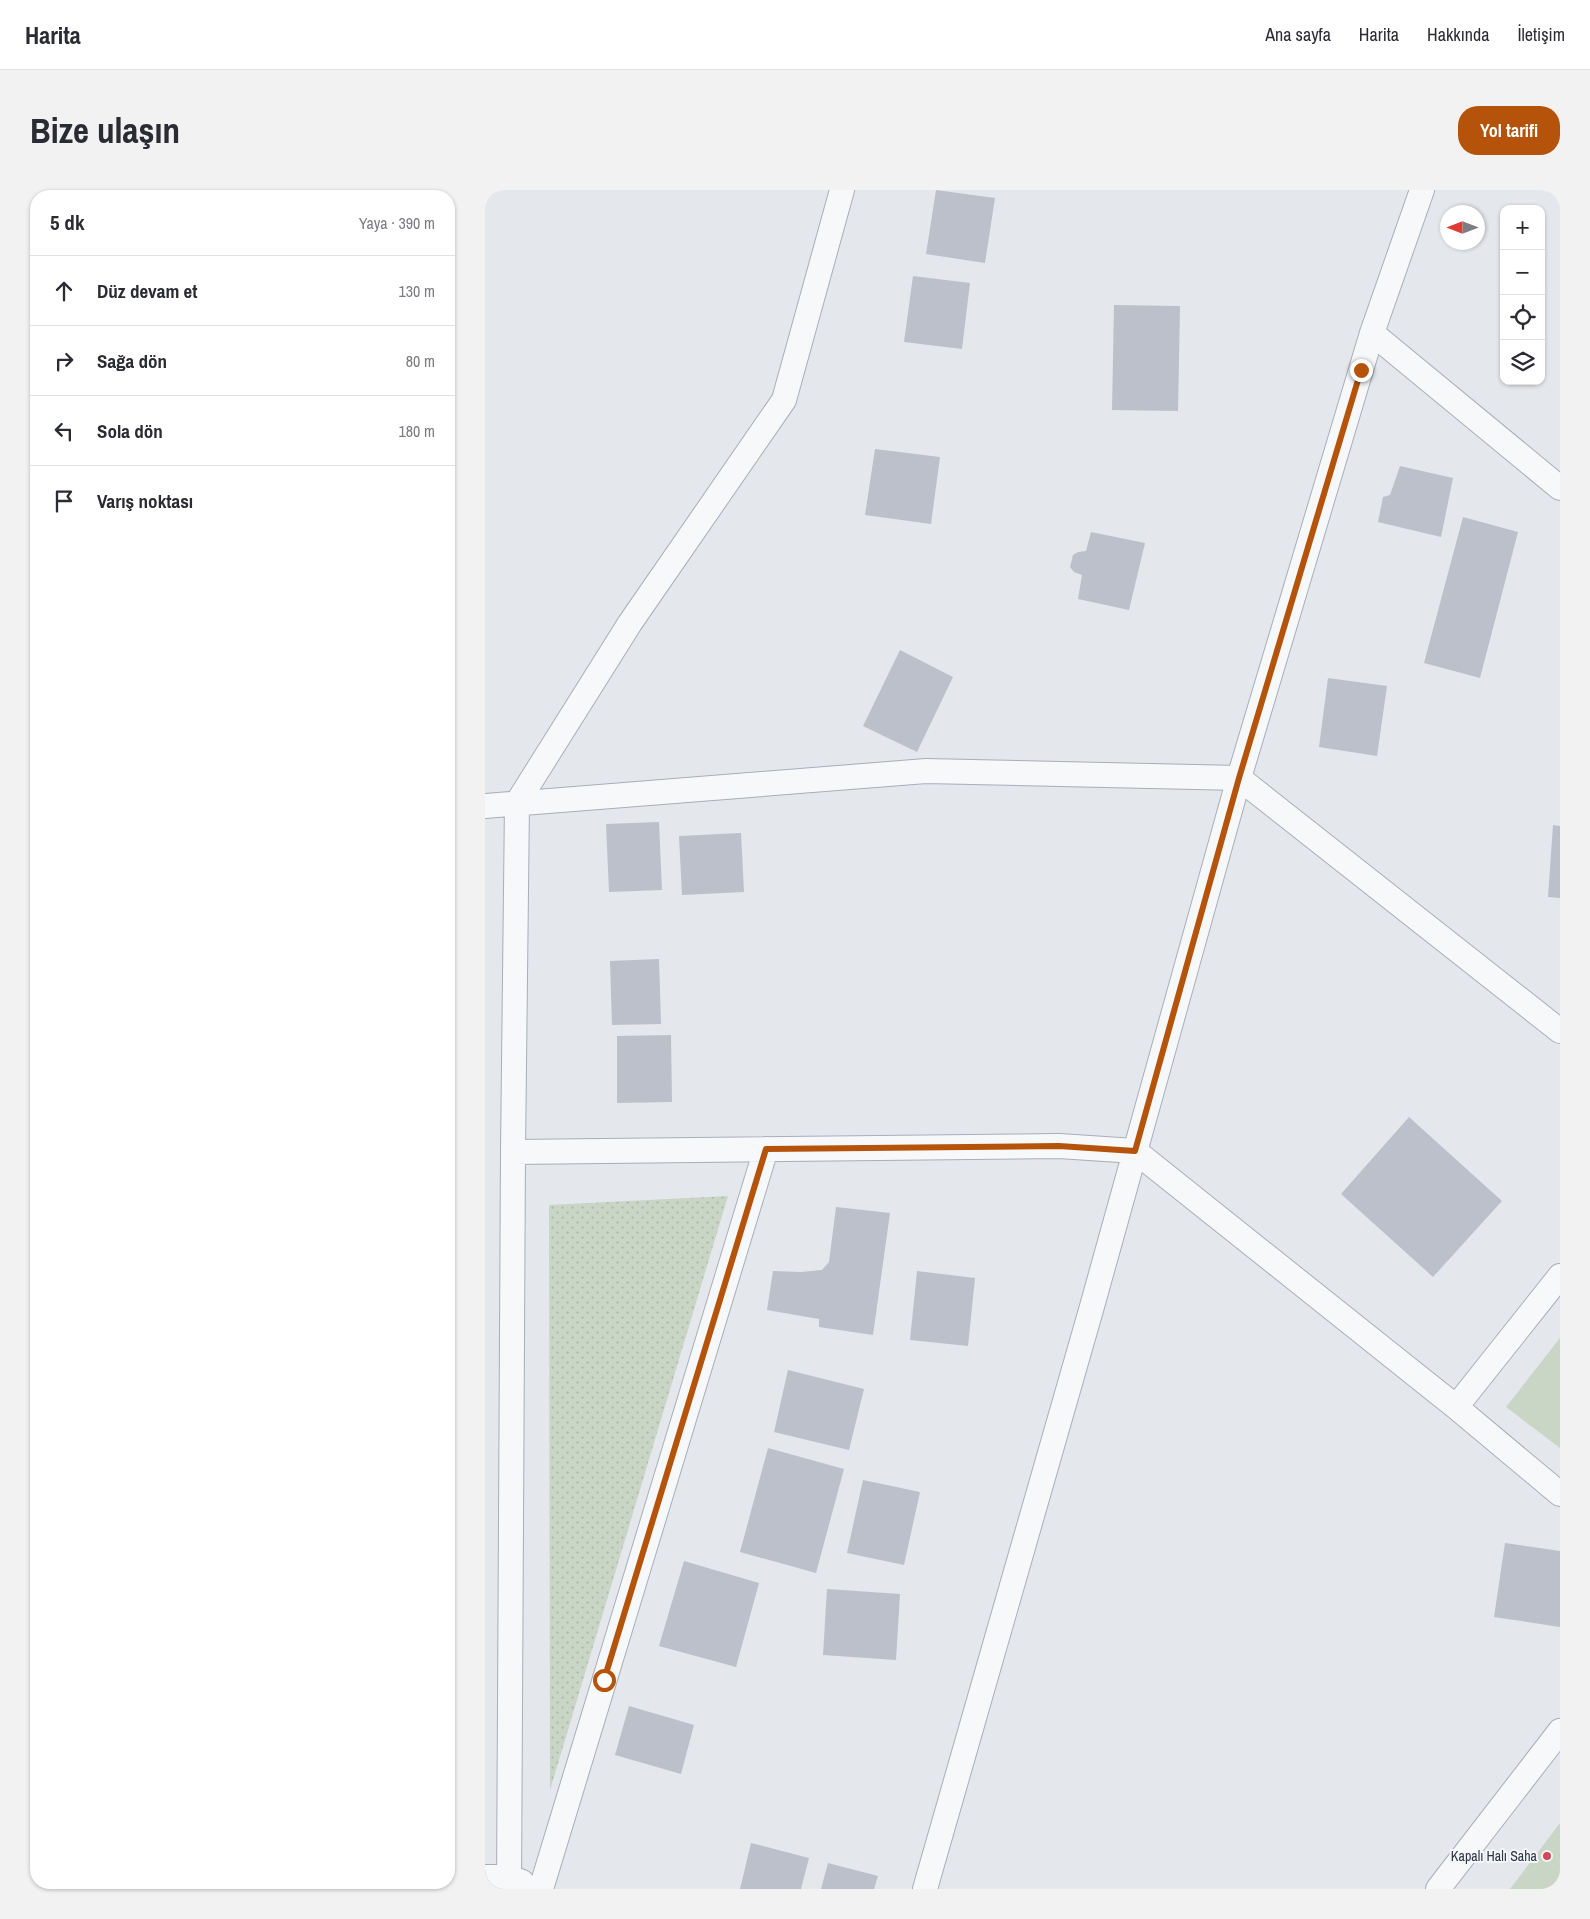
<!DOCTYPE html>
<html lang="tr">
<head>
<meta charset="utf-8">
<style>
  :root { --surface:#fff; --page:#f2f2f3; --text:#2b2b33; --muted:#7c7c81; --line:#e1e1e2; --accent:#b45309 }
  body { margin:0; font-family:"Archivo Narrow",sans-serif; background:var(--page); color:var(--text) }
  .controls { position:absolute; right:15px; top:15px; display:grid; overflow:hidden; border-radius:10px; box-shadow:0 1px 4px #0004 }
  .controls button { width:45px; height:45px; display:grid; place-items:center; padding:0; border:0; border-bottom:1px solid var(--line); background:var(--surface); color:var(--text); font:25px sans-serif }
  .compass { position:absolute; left:955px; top:15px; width:45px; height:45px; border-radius:50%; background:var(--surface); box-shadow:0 1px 4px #0004; rotate:270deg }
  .stop { position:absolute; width:15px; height:15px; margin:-11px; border:4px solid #b45309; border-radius:50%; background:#fff }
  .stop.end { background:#b45309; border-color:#fff; box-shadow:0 1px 5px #0008 }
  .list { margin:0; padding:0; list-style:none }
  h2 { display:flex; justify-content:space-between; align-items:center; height:65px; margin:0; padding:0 20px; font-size:21px }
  h2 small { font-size:16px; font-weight:400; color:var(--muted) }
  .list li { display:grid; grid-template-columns:32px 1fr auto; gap:15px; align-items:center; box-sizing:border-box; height:70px; padding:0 20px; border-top:1px solid var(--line) }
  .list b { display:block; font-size:19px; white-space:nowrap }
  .list em { font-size:16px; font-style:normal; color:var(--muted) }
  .icon { flex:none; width:28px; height:28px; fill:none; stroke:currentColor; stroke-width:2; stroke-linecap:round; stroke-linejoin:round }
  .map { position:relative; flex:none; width:1075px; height:1699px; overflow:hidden; border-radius:20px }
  header { display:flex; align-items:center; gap:30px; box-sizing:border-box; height:70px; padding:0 25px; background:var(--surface); border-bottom:1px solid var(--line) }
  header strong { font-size:24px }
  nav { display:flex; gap:28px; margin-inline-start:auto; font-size:18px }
  .intro { display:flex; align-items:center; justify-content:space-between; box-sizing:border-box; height:120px; padding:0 30px }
  h1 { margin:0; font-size:35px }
  .button { padding:12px 22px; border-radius:20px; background:var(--accent); color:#fff; font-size:18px; font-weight:700 }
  main { display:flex; gap:30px; padding:0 30px }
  aside { flex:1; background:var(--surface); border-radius:20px; box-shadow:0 1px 4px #0004 }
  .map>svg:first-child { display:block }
  .grass { fill:#c9d6c5 }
  .park { fill:url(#park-dots) }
  .building { fill:#bbc0ca }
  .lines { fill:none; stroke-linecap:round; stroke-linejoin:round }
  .street-casing { stroke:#a9aeb7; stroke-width:26 }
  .street { stroke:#f7f8fa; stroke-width:24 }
  .route { stroke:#b45309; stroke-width:6 }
  .poi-dot { fill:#d1495b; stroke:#f4f6f9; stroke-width:2 }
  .labels { text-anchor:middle; stroke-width:4; stroke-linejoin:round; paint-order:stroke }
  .poi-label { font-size:14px; fill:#2b3445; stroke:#f4f6f9; text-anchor:end }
</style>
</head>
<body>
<header>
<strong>Harita</strong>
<nav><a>Ana sayfa</a><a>Harita</a><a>Hakkında</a><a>İletişim</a></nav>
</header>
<div class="intro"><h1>Bize ulaşın</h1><a class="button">Yol tarifi</a></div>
<main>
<aside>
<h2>5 dk<small>Yaya · 390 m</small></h2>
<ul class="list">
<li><svg class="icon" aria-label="ahead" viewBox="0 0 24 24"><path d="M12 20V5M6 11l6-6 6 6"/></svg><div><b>Düz devam et</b></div><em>130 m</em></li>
<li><svg class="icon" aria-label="right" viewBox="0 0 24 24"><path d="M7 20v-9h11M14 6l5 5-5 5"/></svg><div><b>Sağa dön</b></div><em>80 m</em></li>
<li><svg class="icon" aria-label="left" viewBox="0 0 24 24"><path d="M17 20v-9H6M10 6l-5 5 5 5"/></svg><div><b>Sola dön</b></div><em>180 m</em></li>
<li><svg class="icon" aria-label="arrive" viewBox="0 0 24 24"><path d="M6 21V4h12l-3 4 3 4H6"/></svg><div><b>Varış noktası</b></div></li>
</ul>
</aside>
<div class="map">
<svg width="1075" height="1699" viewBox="0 0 1075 1699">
  <defs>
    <pattern id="park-dots" width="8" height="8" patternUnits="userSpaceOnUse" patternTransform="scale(1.25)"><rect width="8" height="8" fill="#c9d6c5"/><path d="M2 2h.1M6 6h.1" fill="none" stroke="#adb8ab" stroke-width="1.8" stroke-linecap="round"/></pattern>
  </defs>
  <rect width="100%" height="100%" fill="#e4e7ec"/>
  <path class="grass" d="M1075 1148V1258L1021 1217Z
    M1075 1633V1699H1025Z"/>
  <path class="park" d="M243 1006 65 1600 64 1015Z"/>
  <path class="building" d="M451 0 510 8 500 73 441 64Z
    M428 86 485 93 477 159 419 152Z
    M629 115 695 116 693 221 627 220Z
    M390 259 455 267 446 334 380 325Z
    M915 276 968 288 956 347 893 332 898 307 905 305Z
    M978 327 1033 342 995 488 939 473Z
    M606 342 660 353 644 420 593 409 597 385 589 382 585 377 588 365 593 362 601 361Z
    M415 460 468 487 432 562 378 536Z
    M843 488 902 496 892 566 834 557Z
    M174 632 177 700 124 702 121 634Z
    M1068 635 1075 636V708L1063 707Z
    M256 643 259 702 197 705 194 646Z
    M174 769 176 834 127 835 125 771Z
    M186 845 187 912 132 913V846Z
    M924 927 1017 1011 948 1087 856 1004Z
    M351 1017 405 1023 388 1145 334 1137V1129L282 1120 288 1081 316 1082 337 1080 344 1072Z
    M432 1081 490 1088 483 1156 425 1150Z
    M303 1180 379 1199 364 1260 289 1242Z
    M283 1258 359 1279 331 1383 255 1362Z
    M378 1290 435 1302 419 1375 362 1363Z
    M1020 1353 1075 1361V1437L1009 1427Z
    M199 1371 274 1393 251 1477 174 1456Z
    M342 1399 415 1404 411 1470 338 1465Z
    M144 1516 209 1535 196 1584 130 1565Z
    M266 1653 324 1668 316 1699H255Z
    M343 1673 393 1686 389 1699H336Z"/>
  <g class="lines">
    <g class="street-casing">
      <path id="street" d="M887 143 1075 298
        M0 616 441 581 754 588 1075 841
        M28 962 574 956 650 961 971 1217 1075 1304
        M971 1217 1075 1086
        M0 1687H24L37 1692
        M24 1699 28 962 32 613 145 433 299 210 357 0
        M56 1699 281 959
        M440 1699 606 1120 754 588 887 143 937 0
        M953 1699 1075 1541"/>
    </g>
    <use href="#street" class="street"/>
  </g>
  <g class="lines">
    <path class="route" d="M119 1490 281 959 574 956 650 961 754 588 876 180"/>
  </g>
  <circle class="poi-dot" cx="1062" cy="1666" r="5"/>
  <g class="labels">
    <g class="poi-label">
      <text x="1052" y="1671">Kapalı Halı Saha</text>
    </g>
  </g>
</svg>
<div class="controls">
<button>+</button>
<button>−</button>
<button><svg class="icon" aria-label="locate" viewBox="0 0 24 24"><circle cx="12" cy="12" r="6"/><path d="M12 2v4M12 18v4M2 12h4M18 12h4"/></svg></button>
<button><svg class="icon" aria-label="layers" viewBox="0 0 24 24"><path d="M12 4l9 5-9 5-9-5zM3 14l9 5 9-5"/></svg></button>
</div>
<svg class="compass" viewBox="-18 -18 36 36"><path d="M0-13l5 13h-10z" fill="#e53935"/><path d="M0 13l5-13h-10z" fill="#7c7c81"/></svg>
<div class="stop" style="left:119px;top:1490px"></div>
<div class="stop end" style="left:876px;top:180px"></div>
</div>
</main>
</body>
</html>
